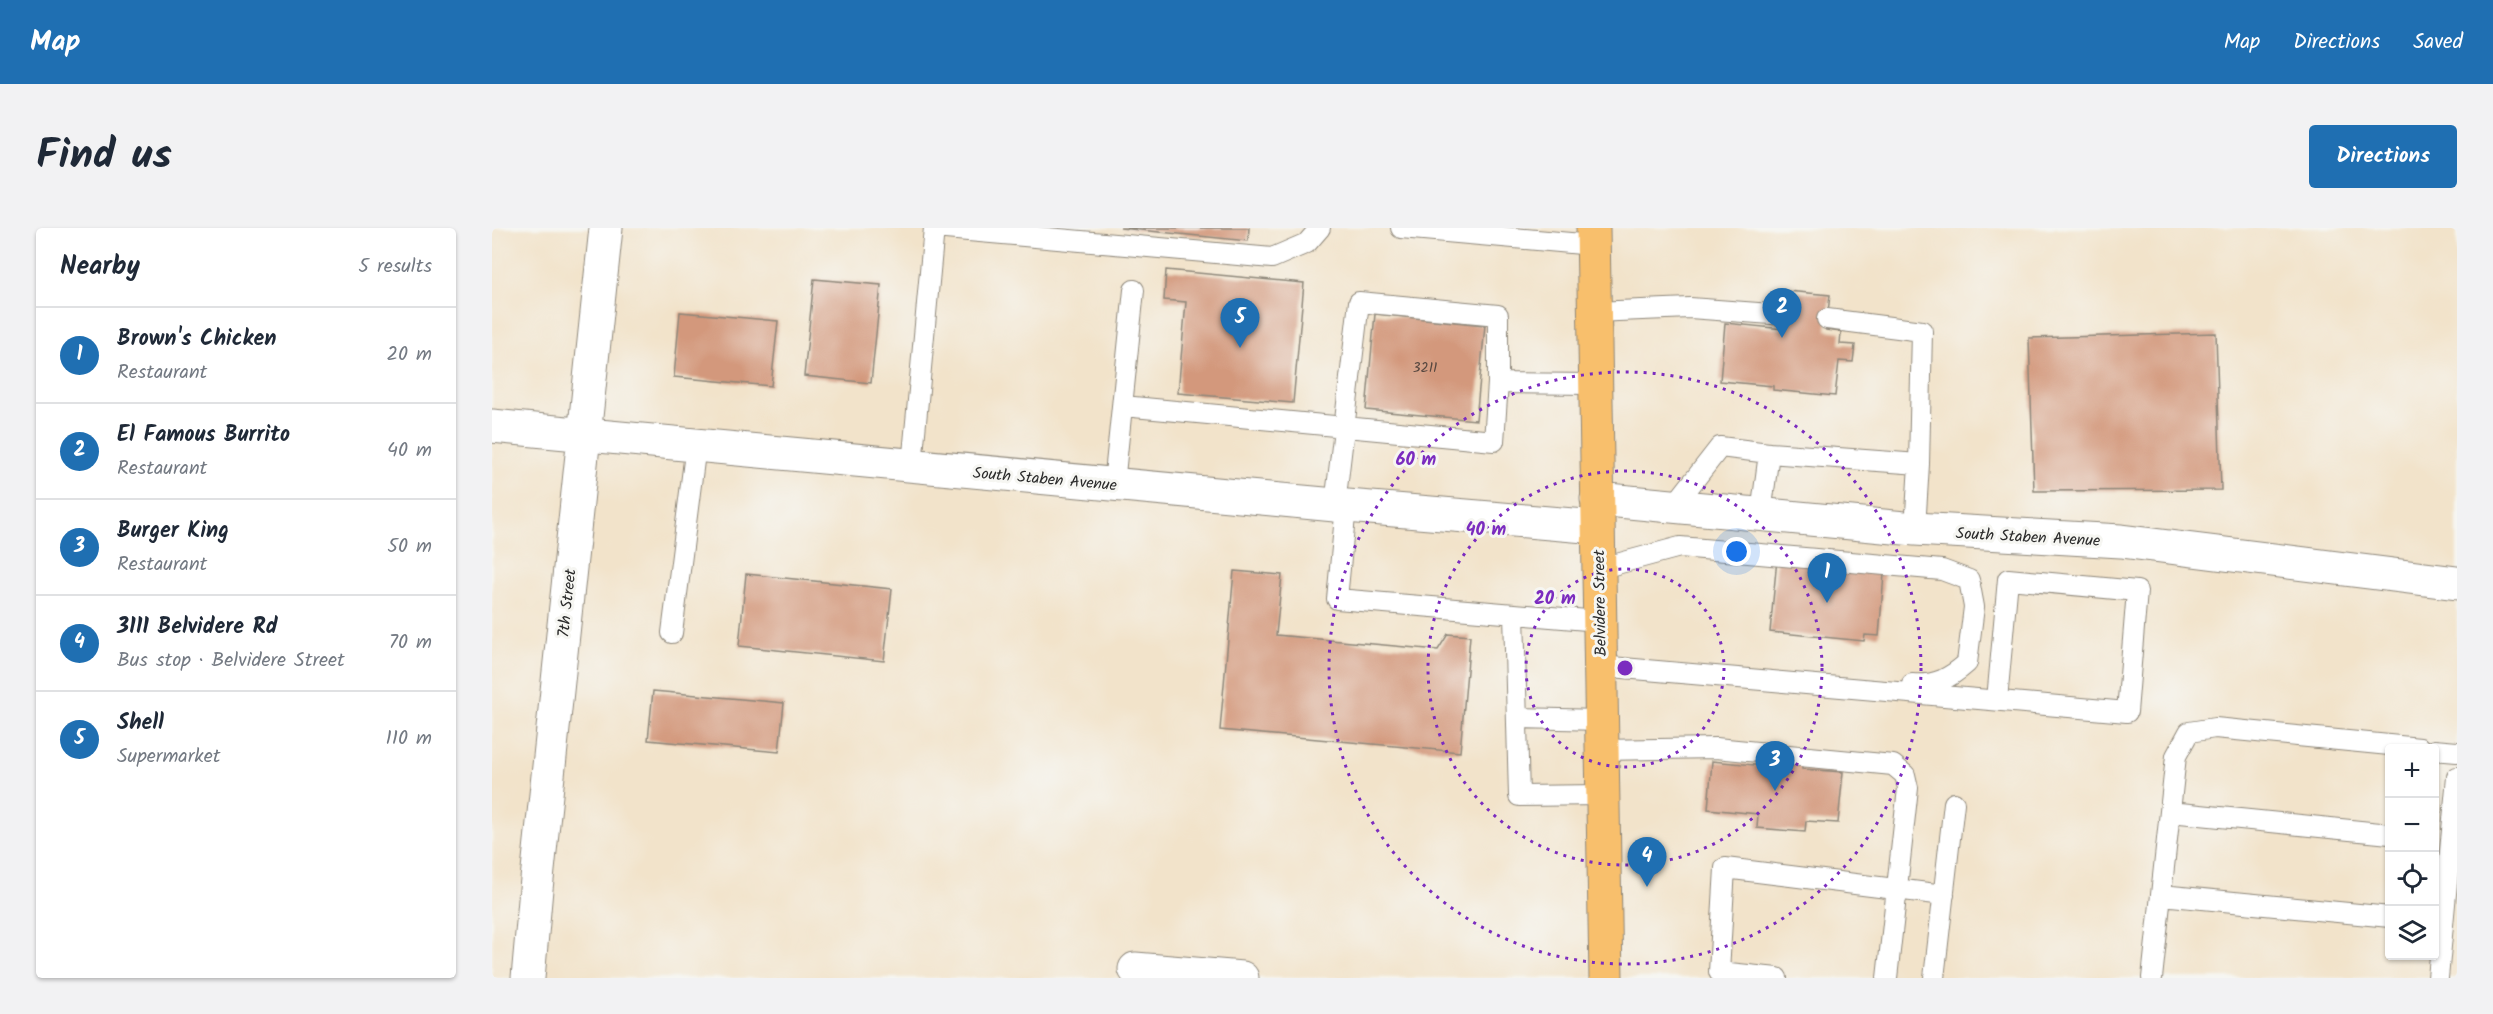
<!DOCTYPE html>
<html lang="en">
<head>
<meta charset="utf-8">
<style>
  :root { --surface:#fff; --page:#f2f2f3; --text:#1f2937; --muted:#747a83; --line:#e0e1e3; --accent:#1f6fb2 }
  body { margin:0; font-family:Kalam,sans-serif; background:var(--page); color:var(--text) }
  .controls { position:absolute; right:18px; bottom:18px; display:grid; overflow:hidden; border-radius:6px; box-shadow:0 2px 4px #0004 }
  .controls button { width:54px; height:54px; display:grid; place-items:center; padding:0; border:0; border-bottom:2px solid var(--line); background:var(--surface); color:var(--text); font:30px sans-serif }
  .you { position:absolute; left:1245px; top:324px; width:21px; height:21px; margin:-15px; border:4px solid #fff; border-radius:50%; background:#1a73e8; box-shadow:0 0 0 9px #1a73e833 }
  .badge { display:grid; place-items:center; width:39px; height:39px; border-radius:50%; background:var(--accent); color:#fff; font-size:20px; font-weight:700 }
  .pin { position:absolute; translate:-50% -50px; filter:drop-shadow(0 2px 3px #0008) }
  .pin::after { content:''; position:absolute; top:32px; width:21px; height:18px; background:inherit; clip-path:polygon(0 0,100% 0,50% 100%) }
  .list { margin:0; padding:0; list-style:none }
  h2 { display:flex; justify-content:space-between; align-items:center; height:78px; margin:0; padding:0 24px; font-size:26px }
  h2 small { font-size:20px; font-weight:400; color:var(--muted) }
  .list li { display:grid; grid-template-columns:39px 1fr auto; gap:18px; align-items:center; box-sizing:border-box; height:96px; padding:0 24px; border-top:2px solid var(--line) }
  .list b { display:block; font-size:22px; white-space:nowrap }
  .list p { margin:0; font-size:20px; white-space:nowrap; color:var(--muted) }
  .list em { font-size:20px; font-style:normal; color:var(--muted) }
  .icon { flex:none; width:33px; height:33px; fill:none; stroke:currentColor; stroke-width:2; stroke-linecap:round; stroke-linejoin:round }
  .map { position:relative; flex:none; width:1965px; height:750px; overflow:hidden; border-radius:6px }
  header { display:flex; align-items:center; gap:36px; box-sizing:border-box; height:84px; padding:0 30px; background:var(--accent); color:#fff }
  header strong { font-size:28px }
  nav { display:flex; gap:33px; margin-inline-start:auto; font-size:21px }
  .intro { display:flex; align-items:center; justify-content:space-between; box-sizing:border-box; height:144px; padding:0 36px }
  h1 { margin:0; font-size:42px }
  .button { padding:15px 27px; border-radius:6px; background:var(--accent); color:#fff; font-size:21px; font-weight:700 }
  main { display:flex; gap:36px; padding:0 36px }
  aside { flex:1; background:var(--surface); border-radius:6px; box-shadow:0 2px 4px #0004 }
  .map>svg:first-child { display:block }
  .building { fill:#d3987c }
  .lines { fill:none; stroke-linecap:round; stroke-linejoin:round }
  .lane-casing { stroke:#8e877a; stroke-width:22 }
  .street-casing { stroke:#8e877a; stroke-width:35 }
  .primary-casing { stroke:#8e877a; stroke-width:35 }
  .lane { stroke:#fff; stroke-width:20 }
  .street { stroke:#fff; stroke-width:33 }
  .primary { stroke:#f8bf6c; stroke-width:33 }
  .ring { fill:none; stroke:#7b2cbf; stroke-width:3; stroke-dasharray:3 6 }
  .labels { text-anchor:middle; stroke-width:6; stroke-linejoin:round; paint-order:stroke }
  .number-label { font-size:14px; fill:#55463f }
  .street-label { font-size:16px; fill:#2b2b2b; stroke:#f6f6f2 }
  .centre { fill:#7b2cbf; stroke:#f6f6f2; stroke-width:3 }
  .ring-label { font-size:18px; text-anchor:middle; font-weight:bold; fill:#7b2cbf; stroke:#f6f6f2; stroke-width:6; stroke-linejoin:round; paint-order:stroke }
</style>
</head>
<body>
<header>
<strong>Map</strong>
<nav><a>Map</a><a>Directions</a><a>Saved</a></nav>
</header>
<div class="intro"><h1>Find us</h1><a class="button">Directions</a></div>
<main>
<aside>
<h2>Nearby<small>5 results</small></h2>
<ul class="list">
<li><span class="badge">1</span><div><b>Brown's Chicken</b><p>Restaurant</p></div><em>20 m</em></li>
<li><span class="badge">2</span><div><b>El Famous Burrito</b><p>Restaurant</p></div><em>40 m</em></li>
<li><span class="badge">3</span><div><b>Burger King</b><p>Restaurant</p></div><em>50 m</em></li>
<li><span class="badge">4</span><div><b>3111 Belvidere Rd</b><p>Bus stop · Belvidere Street</p></div><em>70 m</em></li>
<li><span class="badge">5</span><div><b>Shell</b><p>Supermarket</p></div><em>110 m</em></li>
</ul>
</aside>
<div class="map">
<svg width="1965" height="750" viewBox="0 0 1965 750">
  <rect width="100%" height="100%" fill="#f6f6f2"/>
  <filter id="ink" filterUnits="userSpaceOnUse"><feTurbulence type="fractalNoise" baseFrequency=".0167" numOctaves="2"/><feDisplacementMap in="SourceGraphic" scale="12" xChannelSelector="R" yChannelSelector="G"/><feConvolveMatrix kernelMatrix="1 2 1 2 8 2 1 2 1" color-interpolation-filters="sRGB"/></filter>
  <filter id="wash" filterUnits="userSpaceOnUse"><feTurbulence type="fractalNoise" baseFrequency=".008" numOctaves="4" result="noise"/><feDisplacementMap in="SourceGraphic" scale="24" xChannelSelector="R" yChannelSelector="G"/><feGaussianBlur stdDeviation="1.35" result="paint"/><feColorMatrix in="noise" values="0 0 0 0 0 0 0 0 0 0 0 0 0 0 0 0 0 1.4 0 .05"/><feComposite in="paint" operator="in"/></filter>
  <g filter="url(#wash)">
    <rect width="100%" height="100%" fill="#f2e3ca"/>
    <g id="blocks">
      <path class="building" d="M628 0H757L756 13Z
        M674 42 812 55 801 175 686 165 694 74 672 72Z
        M322 51 389 57 379 155 312 148Z
        M1295 63 1338 67 1334 102 1349 104 1348 116 1363 117 1361 134 1347 133 1343 168 1281 162V158L1228 153 1233 95 1291 101Z
        M188 84 286 93 279 158 182 149Z
        M883 86 993 97 984 192 874 182Z
        M1724 105 1729 262 1542 263 1537 110Z
        M1285 331 1392 346 1387 408 1373 407 1372 413 1278 404Z
        M742 343 790 347 784 407 946 422 956 406 978 408 968 524 728 502Z
        M254 346 400 361 392 433 247 418Z
        M161 463 292 475 287 524 156 512Z
        M1284 532 1310 535V541L1351 544 1346 595 1314 593 1313 604 1265 600 1266 586 1216 581 1220 533 1283 539Z"/>
    </g>
  </g>
  <g filter="url(#ink)">
    <use href="#blocks" fill-opacity="0" stroke="#8e877a" stroke-width="1.5"/>
    <g class="lines">
      <g class="lane-casing">
        <path id="lane" d="M442 0 780 30 815 15 828 0
          M909 0 1101 17
          M1102 84 1198 80 1293 87
          M1335 91 1430 103 1427 236 1423 301
          M1006 155 1103 156
          M631 178 1002 213 1006 155V87L867 74C859 141 851 209 843 277
          M420 237 442 0
          M622 256 642 62
          M854 278 845 371 1107 393
          M1182 278 1228 219 1277 225
          M1269 286 1277 225 1427 236
          M1106 341 1188 319 1450 342 1477 352 1482 379 1475 435C1458 450 1444 458 1420 456
          M1022 386 1027 568 1110 567
          M180 405 204 217
          M1108 438 1635 484 1645 363 1516 351 1505 472
          M1026 490 1109 492
          M1109 522 1224 520 1401 537 1413 547 1416 560 1395 750
          M1942 522 1965 524
          M1678 584 1898 606
          M1669 667 1898 689
          M1285 750 1227 744 1233 640 1452 667
          M1442 750 1462 575
          M1660 750 1684 528 1697 504 1723 500 1928 520
          M1946 750 1965 549"/>
      </g>
      <g class="street-casing">
        <path id="street" d="M0 198 843 277 1105 299
          M1105 271 1423 301 1629 313 1965 355
          M643 741 750 750
          M36 750 44 661 114 0"/>
      </g>
      <g class="primary-casing">
        <path id="primary" d="M1101 0 1114 750"/>
      </g>
      <use href="#lane" class="lane"/>
      <use href="#street" class="street"/>
      <use href="#primary" class="primary"/>
    </g>
  </g>
  <g class="ring">
    <circle cx="1133" cy="440" r="99"/>
    <circle cx="1133" cy="440" r="197"/>
    <circle cx="1133" cy="440" r="296"/>
  </g>
  <g class="labels">
    <g class="number-label">
      <text x="933" y="144">3211</text>
    </g>
    <g class="street-label">
      <text transform="translate(553 250) rotate(5)" y="6">South Staben Avenue</text>
      <text transform="translate(1536 308) rotate(3)" y="6">South Staben Avenue</text>
      <text transform="translate(74 375) rotate(-84)" y="6">7th Street</text>
      <text transform="translate(1107 375) rotate(-91)" y="6">Belvidere Street</text>
    </g>
  </g>
  <circle cx="1133" cy="440" r="9" class="centre"/>
  <g class="ring-label">
    <text x="924" y="237">60 m</text>
    <text x="994" y="307">40 m</text>
    <text x="1063" y="376">20 m</text>
  </g>
</svg>
<div class="controls">
<button>+</button>
<button>−</button>
<button><svg class="icon" aria-label="locate" viewBox="0 0 24 24"><circle cx="12" cy="12" r="6"/><path d="M12 2v4M12 18v4M2 12h4M18 12h4"/></svg></button>
<button><svg class="icon" aria-label="layers" viewBox="0 0 24 24"><path d="M12 4l9 5-9 5-9-5zM3 14l9 5 9-5"/></svg></button>
</div>
<div class="you"></div>
<div class="pin badge" style="left:1335px;top:375px">1</div>
<div class="pin badge" style="left:1290px;top:110px">2</div>
<div class="pin badge" style="left:1283px;top:563px">3</div>
<div class="pin badge" style="left:1155px;top:659px">4</div>
<div class="pin badge" style="left:748px;top:120px">5</div>
</div>
</main>
</body>
</html>
